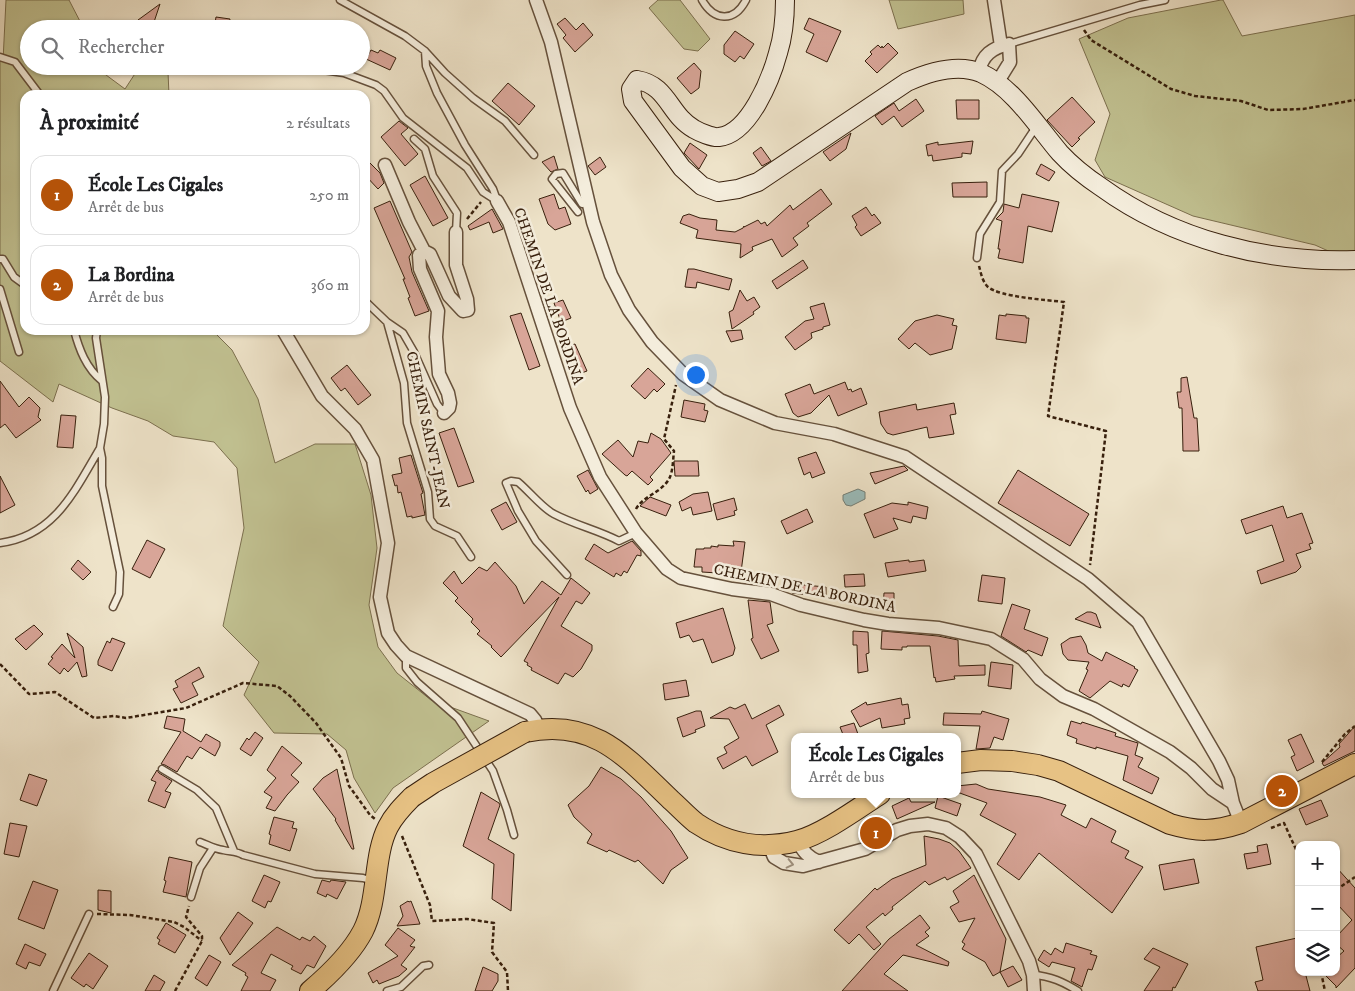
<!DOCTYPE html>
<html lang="fr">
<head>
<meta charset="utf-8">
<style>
  :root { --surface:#fff; --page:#f2f2f2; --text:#202124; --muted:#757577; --line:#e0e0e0; --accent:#b45309 }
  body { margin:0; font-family:"IM FELL DW Pica",serif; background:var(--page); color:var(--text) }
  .controls { position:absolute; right:15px; bottom:15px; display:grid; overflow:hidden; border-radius:10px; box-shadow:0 1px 4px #0004 }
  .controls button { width:45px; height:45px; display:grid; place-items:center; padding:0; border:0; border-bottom:1px solid var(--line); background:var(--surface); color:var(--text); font:25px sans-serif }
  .you { position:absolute; left:695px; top:374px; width:18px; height:18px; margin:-12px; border:4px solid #fff; border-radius:50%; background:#1a73e8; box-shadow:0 0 0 8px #1a73e833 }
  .badge { display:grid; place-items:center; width:32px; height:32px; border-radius:50%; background:var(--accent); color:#fff; font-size:16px; font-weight:700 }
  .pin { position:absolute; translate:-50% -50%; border:2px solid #fff; box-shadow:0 1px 5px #0006 }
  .popup { position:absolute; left:791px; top:733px; width:170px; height:65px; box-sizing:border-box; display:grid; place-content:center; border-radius:10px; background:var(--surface); filter:drop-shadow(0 1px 4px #0005); font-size:16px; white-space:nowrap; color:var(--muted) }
  .popup b { font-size:19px; color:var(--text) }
  .popup::after { content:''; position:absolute; left:50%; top:100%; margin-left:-10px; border:10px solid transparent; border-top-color:var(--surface) }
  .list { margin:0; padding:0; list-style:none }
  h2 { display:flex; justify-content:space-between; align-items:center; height:65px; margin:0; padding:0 20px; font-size:21px }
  h2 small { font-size:16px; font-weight:400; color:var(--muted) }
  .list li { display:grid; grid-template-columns:32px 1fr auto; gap:15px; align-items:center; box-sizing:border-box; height:80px; margin:0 10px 10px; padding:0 10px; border:1px solid var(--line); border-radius:15px }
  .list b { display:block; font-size:19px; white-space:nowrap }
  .list p { margin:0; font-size:16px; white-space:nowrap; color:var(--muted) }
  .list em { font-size:16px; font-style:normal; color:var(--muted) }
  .icon { flex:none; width:28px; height:28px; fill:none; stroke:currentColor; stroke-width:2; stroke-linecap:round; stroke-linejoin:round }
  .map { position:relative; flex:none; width:1355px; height:991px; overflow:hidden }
  .search { position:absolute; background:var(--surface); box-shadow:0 1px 4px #0004; left:20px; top:20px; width:350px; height:55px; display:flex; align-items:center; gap:12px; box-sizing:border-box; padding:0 18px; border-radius:28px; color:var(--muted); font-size:19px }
  .panel { position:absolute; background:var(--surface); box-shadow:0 1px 4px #0004; left:20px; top:90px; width:350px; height:245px; border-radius:15px }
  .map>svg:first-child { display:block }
  .green { fill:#c1c191; stroke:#7c704f }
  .water { fill:#9bbdbc; stroke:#737e76 }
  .building { fill:#d8a598; stroke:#38200d }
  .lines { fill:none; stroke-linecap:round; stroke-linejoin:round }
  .lane-casing { stroke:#66513c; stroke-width:9 }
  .street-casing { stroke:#66513c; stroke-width:15 }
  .secondary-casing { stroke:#38200d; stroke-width:20 }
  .primary-casing { stroke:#38200d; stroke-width:22 }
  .path { stroke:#38200d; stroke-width:2.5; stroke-dasharray:4 2.5; stroke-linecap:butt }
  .lane { stroke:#f4eddc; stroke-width:6 }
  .street { stroke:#f4eddc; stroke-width:12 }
  .secondary { stroke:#f4eddc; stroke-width:18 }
  .primary { stroke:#e7c284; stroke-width:20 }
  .primary-bridge-casing { stroke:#38200d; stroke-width:22; stroke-linecap:butt }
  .primary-bridge { stroke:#e7c284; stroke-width:20 }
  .oneway { stroke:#9f917f }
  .labels { text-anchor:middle; stroke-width:5; stroke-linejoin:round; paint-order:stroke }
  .street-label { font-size:15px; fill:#38200d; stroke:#f4eddc }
</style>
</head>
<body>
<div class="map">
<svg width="1355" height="991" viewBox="0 0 1355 991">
  <rect width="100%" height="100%" fill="#eee3c9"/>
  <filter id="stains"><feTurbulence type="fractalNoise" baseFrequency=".004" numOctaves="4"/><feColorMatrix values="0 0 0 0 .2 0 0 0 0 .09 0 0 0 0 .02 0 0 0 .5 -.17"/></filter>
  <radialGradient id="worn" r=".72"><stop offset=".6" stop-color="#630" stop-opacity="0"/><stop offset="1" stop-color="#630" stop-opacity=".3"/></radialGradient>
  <path class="green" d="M6 0H69L84 29H29V66H99L102 72 125 89 140 66H165L168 72 169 95H25V330H212L232 350 258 399 275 463 315 444H355L371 495 377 548 369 605 378 647 397 673 431 700 489 721 393 788 375 813 354 778 346 750 327 734 274 733 244 695 259 662 223 626 244 528 237 468 214 442 173 436 148 421 112 408 59 384 53 402 0 361V61H3Z
    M658 0H680L710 39 698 51 684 49 649 8Z
    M889 0H963L964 14 898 29Z
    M1221 0H1223L1242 36 1355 15V263L1315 245 1193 216 1105 177 1095 160 1110 114 1079 39 1128 18Z"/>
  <path class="water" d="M858 489 865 492V499L851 506 846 505 843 500V495Z"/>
  <path class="building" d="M160 4 153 25 138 20Z
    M216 17 230 19 228 29H214Z
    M565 18 576 30 583 23 593 35 575 52 563 38 566 35 557 24Z
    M809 18 841 31 827 62 806 52 814 34 804 29Z
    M735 31 754 44 744 59 740 56 735 62 724 54V45Z
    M888 43 898 53 877 73 865 61 872 54 870 52 878 45 881 48 882 46 883 48Z
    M371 50 378 53 380 50 396 58 390 70 366 59Z
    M694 63 701 71 699 88 691 94 677 78Z
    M508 83 535 106 519 125 492 101Z
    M1072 97 1095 122 1078 138 1080 139 1072 147 1047 120Z
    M916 99 924 111 902 127 894 116 882 125 875 116 894 103 899 111Z
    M956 100H979V119H957Z
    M399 121 408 128 401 134 418 154 405 166 381 137Z
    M851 133 846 149 830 161 823 152Z
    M973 141 971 154 962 153V157L933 161 932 155 928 156 926 145 938 142V145Z
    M690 143 707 155 699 169 684 153Z
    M761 147 771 161 762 166 753 153Z
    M554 156 558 169 551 172 542 162Z
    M600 157 606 167 595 175 588 166Z
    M365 158 380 173 384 183 378 189 365 175Z
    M1041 164 1055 172 1049 181 1036 174Z
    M425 176 448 218 433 226 410 185Z
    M987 182V197H953L952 183Z
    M821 189 832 204 807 223 809 226 793 238 798 245 782 257 772 239 752 247 753 250 740 258 741 244 696 238 698 230 680 223 683 216 689 214 700 218 717 220 716 230 735 232 743 228 744 226V227L758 220 761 224 765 222 767 226 790 205 793 210Z
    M554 194 559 209 565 207 571 224 555 230 548 224 539 199Z
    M1022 194 1059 202 1052 232 1028 226 1023 263 998 258 1000 249H998L1002 221 996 219 1003 212 1004 204 1019 208Z
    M390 201 412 252 409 257 412 272 429 311 415 316 408 298 410 297 403 279H405L374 208Z
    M866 207 872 216 874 214 881 223 861 236 855 227 857 225 852 216Z
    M492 209 503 229 493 233 489 222 470 230 468 226Z
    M803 260 808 268 777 289 772 281Z
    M688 269H694L732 279 729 290 697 282 696 288 685 287Z
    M740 290 747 301 754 297 760 307 753 312 754 314 732 329 729 312 733 310Z
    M563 300 571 318 561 322 554 303Z
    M824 303 830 325 823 327V329L811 333 812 338 795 350 785 337 805 321 814 319 810 307Z
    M521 313 540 366 529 370 510 316Z
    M1006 314 1026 316V318H1029L1026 343 996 339 999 315 1006 316Z
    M937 315 954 319 952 325 957 326 952 349 930 355 915 343 909 349 898 339 915 321Z
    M741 330 743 339 731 342 726 331Z
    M575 344 587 371 576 375 565 347Z
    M347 365 371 395 358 405 345 388 341 391 331 378Z
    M648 368 665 384 657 392 654 389 645 399 631 386Z
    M1187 377 1194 418H1197L1199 451H1183L1182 408H1179L1177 392H1181V378Z
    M0 381 19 407 29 397 40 408 38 417 41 420 16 438 5 424 0 428Z
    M845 382 848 390 851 389 852 392 861 388 867 404 838 416 829 395 811 413 798 417 793 413 785 394 810 384 814 394Z
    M684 400 705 404 704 410 708 411 705 422 681 417Z
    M954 403 956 414 950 415 954 434 929 438 927 427 893 435 887 433 881 424 879 412 916 404 917 410Z
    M61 415 76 416 73 448 57 447Z
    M454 428 474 482 458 487 439 433Z
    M651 433 661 439 671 453 650 477 653 480 648 485 632 471 627 476 625 475 602 454 618 440 633 457 638 441 648 443Z
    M816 452 825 473 812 478 810 472 804 475 798 458Z
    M411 455 423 493 421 494 425 515 412 518V516L407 517 401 492 398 493 397 485 395 486 392 475 402 473 399 458Z
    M674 461H698L699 476H675Z
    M904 466 908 470 875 484 870 473Z
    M588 470 598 489 590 494 588 490 586 492 577 476Z
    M1018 470 1089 514 1070 546 998 503Z
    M0 476 15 505 0 513Z
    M708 492 712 511 693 515 691 507 682 511 679 502 693 494Z
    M650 497 671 505 666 516 640 506Z
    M734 498 737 510 734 511 735 515 717 520 713 504Z
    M506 502 517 522 502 530 491 510Z
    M908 502 928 507 926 519 913 516 911 523 893 518 898 529 874 538 864 514 892 503 908 505Z
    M1283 506 1287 518 1302 513 1313 543 1309 544 1311 549 1296 554 1301 567 1296 572 1261 584 1257 571 1284 561 1272 525 1246 534 1241 520Z
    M807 509 813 522 787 534 781 521Z
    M147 540 165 549 150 578 132 569Z
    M632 541 641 551V556L637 555 627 573 624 571 621 576 616 573 614 577 585 559 594 544 608 553Z
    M733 541 745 542 741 572 739 568H730V575L718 574V573L702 572V567H694L696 549H704V548H711V546L718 547V545L734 546Z
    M78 560 91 572 83 580 71 569Z
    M909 560V562L924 560 926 571 888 577 885 563Z
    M495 562 516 586 524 604 542 581 561 595 571 578 590 593 582 604 576 601 561 626 592 645V650L581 669 573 677 565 673 558 684 531 670 532 668 527 665 528 663 524 661 559 597 501 657 491 647 492 646 477 634 480 631 471 622 473 619 455 601 458 598 443 583 454 571 462 584 479 567 487 571Z
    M864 574 865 586 845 587 844 575Z
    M982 575 1005 578 1002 604 978 601Z
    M793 584 826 587V597L792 593Z
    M884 593H894V608L883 607Z
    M748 600 770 602 773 623 767 625 779 651 761 659 751 639 753 638Z
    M1012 604 1030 610 1024 629 1048 638 1042 656 1028 650 1026 652 1001 636Z
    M723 608 735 648 733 655 712 663 703 639 693 642 689 635 680 638 676 623Z
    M1087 612H1091L1096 614 1101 628 1075 619Z
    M34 625 43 634 26 650 15 639Z
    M853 631 868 632 869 653 866 654 868 671 858 673 857 645H853Z
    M882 631 938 636 958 640 959 666 985 665V675L954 676 955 679 936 682 935 677 934 678 930 646H907V647H902V650L881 649Z
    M67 633 83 647 87 676 82 677 77 662 68 672 64 668 60 674 48 664 53 658 51 657 62 644 75 658Z
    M1081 636 1086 645 1088 653 1102 661 1106 652 1135 667 1134 668 1138 670 1129 687 1123 684 1122 687 1110 681 1090 698 1079 691 1088 670 1086 669 1089 662 1068 660 1063 654 1061 644 1070 638Z
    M112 638 125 643 112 671 98 665V661L107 641 110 643Z
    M991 662 1013 665 1011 689 988 686Z
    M199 667 204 677 192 683 198 695 181 703 173 689 178 687 175 681Z
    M686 680 689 696 665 700 663 684Z
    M901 698 902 705 908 704 910 718 904 719 905 724 882 728 880 718 860 727 851 711 866 702 867 705Z
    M745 704 752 719 779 705 784 715 766 725 778 752 752 766 746 756 723 769 717 758 727 753 724 747 739 738 729 719 710 718 730 707 735 709Z
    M696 711H701L705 726 695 730 696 732 683 737 677 718Z
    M982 711 1009 719 1003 740 994 737 990 748 976 749 980 726 943 725 944 713 981 714Z
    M167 716 185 719 183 731 201 742 206 734 220 742V746L215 756 200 747 192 759 187 756 177 772 165 765 161 764 181 732 164 728Z
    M1071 721 1081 724 1082 722 1116 733 1115 736 1138 743 1135 755 1143 758 1138 767 1159 778 1152 794 1123 780 1128 756 1096 747V749L1076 743 1077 739 1067 735Z
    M854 723 859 737H844L840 727Z
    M1355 726V751L1324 766 1322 763 1340 747 1339 744Z
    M255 732 263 738 251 756 240 749 247 738 249 740Z
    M1301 734 1314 762 1297 771 1291 757 1295 755 1288 740Z
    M282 746 302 763 291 775 299 782 287 795 275 811 266 808 272 797 264 792 276 778 267 770Z
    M601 767 621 779 641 797 671 831 688 858 671 870 663 884 638 860 635 862 609 850 607 852 587 843 592 834 574 817 568 805 589 786Z
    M337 769 354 849H352L335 820 336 819 313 789 323 778Z
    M157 770 159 773 172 781 165 791 171 793 165 808 148 801 156 782 151 780Z
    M29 774 47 780 37 806 20 800Z
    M976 784 988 789 1040 797 1066 805 1061 815 1086 828 1091 818 1116 831 1111 842 1129 851 1125 858 1143 867 1112 913 1039 853 1019 880 997 864 1016 834 980 815 987 803 957 792V786Z
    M481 792 499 803 500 805 488 839 514 854 511 911 492 899 494 864 463 846Z
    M938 796 961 804 957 816 935 808Z
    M909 798 911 802H935L897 819 892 806Z
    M1321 800 1328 816 1306 825 1299 809Z
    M274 817 294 822 292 828 297 829 290 851 269 844 271 835 269 834Z
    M10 823 27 826 19 857 4 854Z
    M924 836 939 839 950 843 959 851 971 868 947 880 945 877 929 885 925 881 892 907 893 909 885 916 883 913 866 927 881 944 874 950 859 934 849 944 834 930 875 888 877 890 892 879 926 865Z
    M1267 844 1271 864 1247 869 1244 854 1258 852 1257 846Z
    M169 857 192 862 186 897 163 892 166 881 164 880Z
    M1194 859 1199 883 1164 890 1159 865Z
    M1336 867 1355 888V968L1336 988V986L1322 972H1336V958L1344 951 1336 944V937L1352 920 1336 903Z
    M264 875 280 882 271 902 268 901 265 908 252 901Z
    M974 875 1006 939 1000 972 993 976 985 962 962 949 965 944 962 942 975 918 959 922 950 907 959 902 953 891Z
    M322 880 330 882 331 880 346 882 337 899 327 894 326 897 317 893Z
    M33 881 58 890 44 929 18 919Z
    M98 890 111 891V913L98 910Z
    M408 901 409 902 411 901 420 924 397 926 403 916 400 906Z
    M238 912 253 923 230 955 220 938Z
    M920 915 930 928 925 932 929 936 916 945 949 962 948 966 903 955 884 974 908 991H842L889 939Z
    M166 923 186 935 175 953 158 944 160 940 157 938Z
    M277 927 300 940 302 937 310 941 314 936 326 946 314 968 307 965 301 974 291 969 293 966 271 954 261 973 276 980 270 991H241L248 977 245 975 246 973 232 965Z
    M398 928 415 940 410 946 413 947H415L401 965 407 969 399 976 379 984 377 980 373 983 368 973 398 956 385 945Z
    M1297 938 1299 947V972H1305L1310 991H1258L1255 982 1263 980 1256 947Z
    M1066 943 1092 951 1090 954 1097 956 1092 970 1088 969 1082 987 1071 981 1075 968 1052 962 1049 967 1038 960 1044 950 1051 955 1055 948 1063 953Z
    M25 944 46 954 40 966 29 962 26 969 16 964Z
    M1153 948 1188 964 1175 988 1173 987 1172 991H1144L1160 967 1144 959Z
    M89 953 108 966 93 989 86 984 84 987 71 978Z
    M209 955 221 962 207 986 195 978Z
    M1013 966 1022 980 1008 987 1000 972Z
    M483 967 498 974V981L492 991H475Z
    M154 975 165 982 160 991H145Z"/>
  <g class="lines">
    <g class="lane-casing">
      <path id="lane" d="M340 0 405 36 425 51 445 73 473 98 505 121 534 155
        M702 0C714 21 734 23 746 0
        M1009 44 1140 5 1165 0
        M425 51 426 66 437 93 465 145 493 189 497 200
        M0 57 15 62 40 95
        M309 68 344 73 376 85 384 91 403 118 467 168 483 192 497 201
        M414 139 425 149 433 176 457 213 456 232
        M578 212 552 179 556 174 563 173 582 204 588 203
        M977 258 980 234 1000 202 1002 171 1018 154 1036 127
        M0 259H3L14 277 25 285
        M0 289 19 352
        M365 301 387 322 403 333 414 352 437 404 444 413
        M387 322 404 383 407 423 428 492 430 519 435 526 457 536 471 557
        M74 330C79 349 86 368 102 381
        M97 330 96 338 105 397 104 424 100 448 102 458V486L120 572 119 594 113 607
        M0 543C55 536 75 490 100 448
        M567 575 536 541 518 511 506 483 511 481 518 482C529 491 542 508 554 514 575 525 598 530 619 541L636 533
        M406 656V668L417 682 458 718 493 771 507 810 514 835
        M162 769 197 790 216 808 234 851
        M200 842C208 845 215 849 223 850 231 852 236 851 243 855L315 874 363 878 373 881
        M191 897 200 868 213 848
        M1033 975C1051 976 1063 982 1078 991
        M53 991 89 914
        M387 991 401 987 423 966 429 965"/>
    </g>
    <g class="street-casing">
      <path id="street" d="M536 0 551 42 593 222 611 275 629 310 652 342 683 374 720 400 775 423 834 434 905 457 1088 579 1138 622 1219 761 1228 780 1233 803 1241 823
        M994 0 1001 46
        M979 72C982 55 992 48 1009 44L1010 62 997 83
        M385 165 409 222 424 251 430 254 449 296 463 311 468 310 467 299 456 265V232
        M497 201 509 222 570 408 600 477 636 533 667 569 681 578 732 589 771 594 801 605 864 620 888 624 939 628 991 639 1023 659 1040 679 1063 696 1094 709 1170 752 1191 768 1212 789 1233 803
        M424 251 419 255 420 269 438 311 436 337 439 374 448 393 450 403 449 408 444 413
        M283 330 322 396 355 429 373 460 388 543 380 597 388 633 396 645 406 656 530 714 535 720 539 729
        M798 841C803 852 808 857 819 862
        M769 845 774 857 784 863 803 866 865 849 897 830 910 826 928 824 946 828 960 837 976 854 1029 961 1033 975 1034 991"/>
    </g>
    <g class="secondary-casing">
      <path id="secondary" d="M785 0C785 17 783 37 778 53 771 79 749 134 719 137 713 138 699 132 694 129 669 115 668 85 637 80L631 89 633 101 682 168 702 186 718 192 738 189 758 182 907 82C929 72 957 63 981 73 1014 88 1037 126 1060 153 1072 166 1086 177 1101 187 1174 240 1266 263 1355 260"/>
    </g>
    <g class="primary-casing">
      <path id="primary" d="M525 732C593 717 626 757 671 800 679 807 687 816 696 823 727 844 762 850 797 841 823 834 857 809 880 794
        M957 763 981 760 1012 761 1038 765 1059 771 1170 824C1197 832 1214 832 1241 823L1355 764
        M310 991C330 974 351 954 363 931 379 899 373 856 388 827 394 815 403 806 412 797"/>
    </g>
    <path class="path" d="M1084 30 1091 40 1171 89 1195 96 1241 101 1268 110 1303 109 1355 100
      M467 219 481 202
      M979 266C981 273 982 281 988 287 1000 297 1047 300 1064 302L1048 416 1106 431 1090 565
      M636 509C643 496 661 493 669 479 673 472 673 459 674 451L664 439 676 385
      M0 664 29 694 55 692 94 718 114 716 126 718 186 708 243 683 277 686 290 696 316 723 341 758 349 786 370 815 375 819
      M1322 762 1345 734 1355 726
      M1271 828 1284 823 1299 856
      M402 836 430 905 432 921 467 919 494 923 492 952 507 972 508 991
      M1336 890 1355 877
      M97 914 130 915 174 922 184 927 202 941
      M1321 972 1325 991
      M175 991 202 941V936L186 917 189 906"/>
    <use href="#lane" class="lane"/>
    <use href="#street" class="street"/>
    <use href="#secondary" class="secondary"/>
    <use href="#primary" class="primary"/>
    <g class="primary-bridge-casing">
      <path id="primary-bridge" d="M412 797 433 783 525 732"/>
    </g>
    <use href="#primary-bridge" class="primary-bridge"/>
  </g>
  <defs><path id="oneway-chevron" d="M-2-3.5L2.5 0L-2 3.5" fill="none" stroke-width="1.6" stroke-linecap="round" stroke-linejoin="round" transform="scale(1.25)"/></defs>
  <use class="oneway" href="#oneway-chevron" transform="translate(790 864) rotate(13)"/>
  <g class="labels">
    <g class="street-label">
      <text transform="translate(549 296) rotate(71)" y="5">CHEMIN DE LA BORDINA</text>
      <text transform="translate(428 430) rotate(78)" y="5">CHEMIN SAINT-JEAN</text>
      <text transform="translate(805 588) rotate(12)" y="5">CHEMIN DE LA BORDINA</text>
    </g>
  </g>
  <rect width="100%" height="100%" filter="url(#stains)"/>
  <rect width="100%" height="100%" fill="url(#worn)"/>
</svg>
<div class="controls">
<button>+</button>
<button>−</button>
<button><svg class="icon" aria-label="layers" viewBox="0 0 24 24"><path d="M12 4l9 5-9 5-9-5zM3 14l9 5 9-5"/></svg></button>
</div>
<div class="you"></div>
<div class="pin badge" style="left:876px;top:833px">1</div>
<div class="popup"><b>École Les Cigales</b>Arrêt de bus</div>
<div class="pin badge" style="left:1282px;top:791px">2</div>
<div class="search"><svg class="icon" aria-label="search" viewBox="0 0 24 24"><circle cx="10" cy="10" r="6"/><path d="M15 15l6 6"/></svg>Rechercher</div>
<section class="panel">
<h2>À proximité<small>2 résultats</small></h2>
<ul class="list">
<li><span class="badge">1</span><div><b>École Les Cigales</b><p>Arrêt de bus</p></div><em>250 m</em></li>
<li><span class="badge">2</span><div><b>La Bordina</b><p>Arrêt de bus</p></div><em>360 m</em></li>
</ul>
</section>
</div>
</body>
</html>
